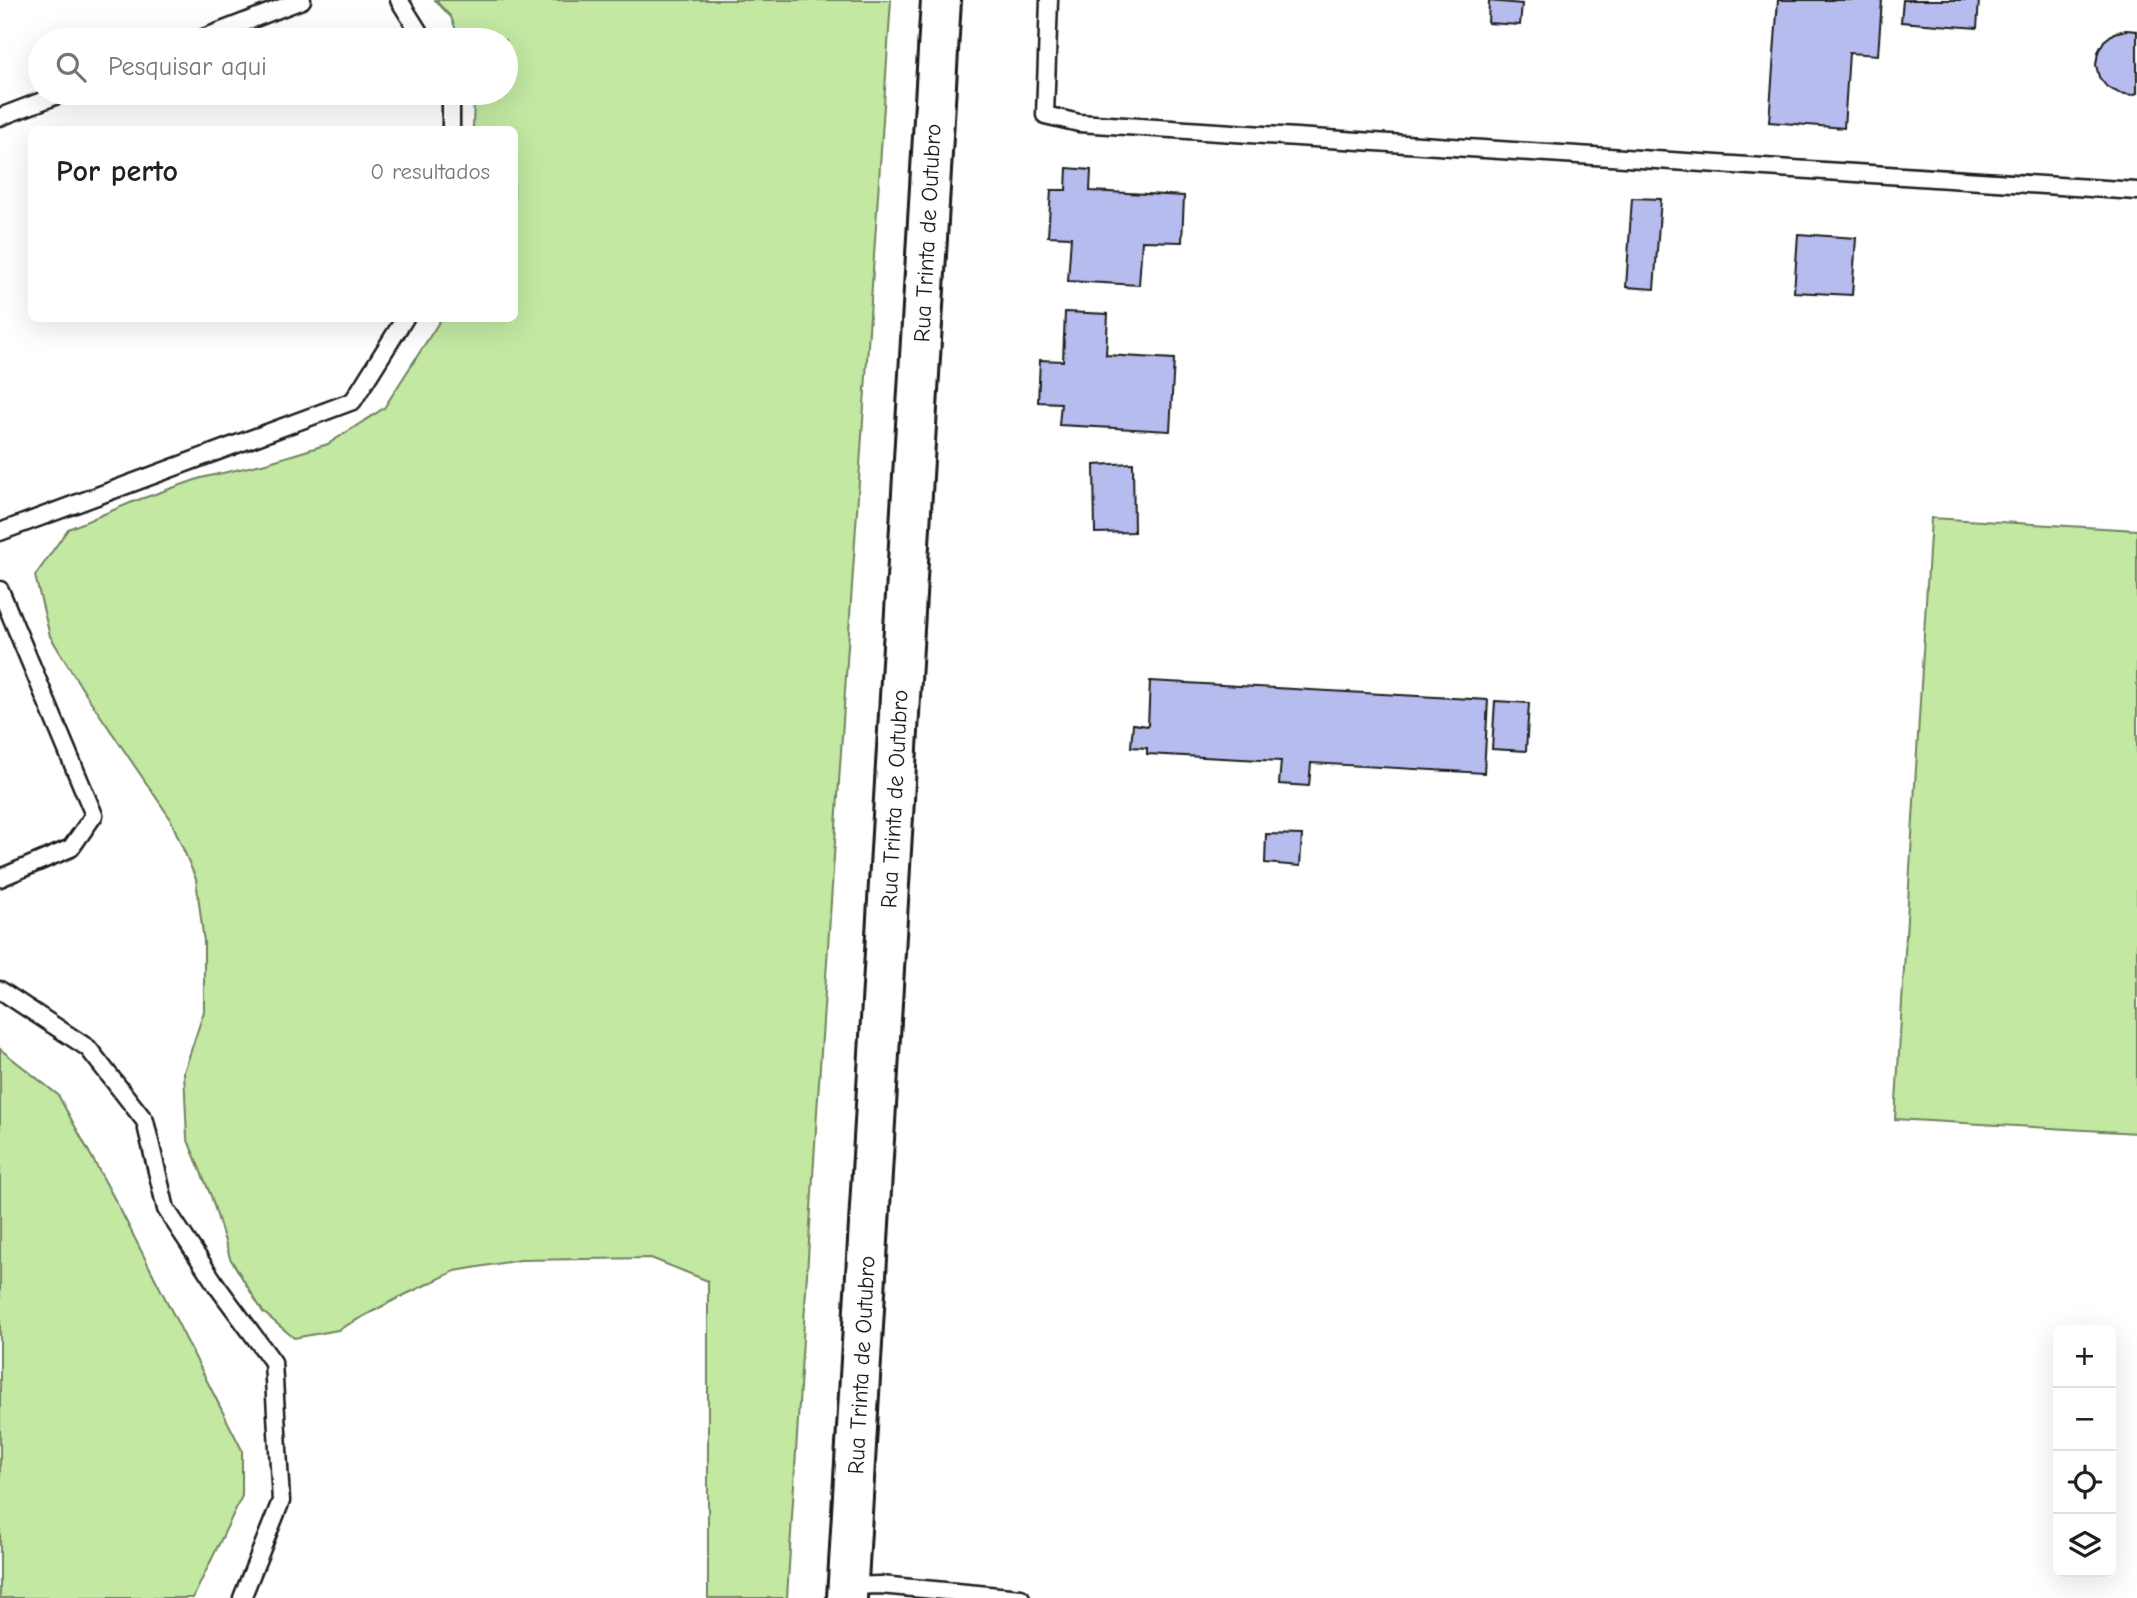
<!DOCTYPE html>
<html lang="pt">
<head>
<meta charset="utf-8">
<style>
  :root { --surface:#fff; --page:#f6f6f6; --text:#202124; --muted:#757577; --line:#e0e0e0 }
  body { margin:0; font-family:"Comic Neue",sans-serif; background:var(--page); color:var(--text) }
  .controls { position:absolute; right:21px; bottom:21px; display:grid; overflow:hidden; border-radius:10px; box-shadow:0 7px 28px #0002 }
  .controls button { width:63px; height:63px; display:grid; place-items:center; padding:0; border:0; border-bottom:2px solid var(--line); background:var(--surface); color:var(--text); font:35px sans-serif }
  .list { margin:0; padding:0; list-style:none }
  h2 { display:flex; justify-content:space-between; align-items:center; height:91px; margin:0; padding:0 28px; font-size:30px }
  h2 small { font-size:23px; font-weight:400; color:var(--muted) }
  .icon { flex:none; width:38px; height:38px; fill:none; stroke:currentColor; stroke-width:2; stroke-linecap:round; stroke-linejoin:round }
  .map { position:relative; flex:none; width:2137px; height:1598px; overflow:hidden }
  .search { position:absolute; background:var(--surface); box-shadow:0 7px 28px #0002; left:28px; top:28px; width:490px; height:77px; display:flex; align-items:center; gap:18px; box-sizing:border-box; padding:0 24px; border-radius:38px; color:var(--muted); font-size:26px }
  .panel { position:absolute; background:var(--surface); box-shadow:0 7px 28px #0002; left:28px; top:126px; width:490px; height:196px; border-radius:10px }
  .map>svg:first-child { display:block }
  .green { fill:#c2e8a2; stroke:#6f825f; stroke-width:2 }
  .building { fill:#b6bced; stroke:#1c1c1c; stroke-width:2 }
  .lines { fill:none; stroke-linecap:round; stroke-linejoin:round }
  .service-casing { stroke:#1c1c1c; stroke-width:21 }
  .tertiary-casing { stroke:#1c1c1c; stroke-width:44 }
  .service { stroke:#fff; stroke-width:16 }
  .tertiary { stroke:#fff; stroke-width:38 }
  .labels { text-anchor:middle; stroke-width:6; stroke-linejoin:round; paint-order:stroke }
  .street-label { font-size:23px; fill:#1c1c1c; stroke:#fff }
</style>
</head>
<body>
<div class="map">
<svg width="2137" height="1598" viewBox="0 0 2137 1598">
  <rect width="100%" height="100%" fill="#fff"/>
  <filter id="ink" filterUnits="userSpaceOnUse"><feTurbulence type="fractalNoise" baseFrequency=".0143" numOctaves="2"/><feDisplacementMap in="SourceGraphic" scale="14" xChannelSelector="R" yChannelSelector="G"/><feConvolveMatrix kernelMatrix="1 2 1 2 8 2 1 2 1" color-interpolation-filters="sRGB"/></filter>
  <g filter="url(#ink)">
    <path class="green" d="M435 0H891L817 1112 787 1598H708V1281L651 1258 520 1260 455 1271 396 1299 338 1330 294 1338 263 1312 230 1258 211 1196 187 1138 184 1072 204 1011V942L196 879 170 818 83 690 50 636 35 576 68 529 135 501 201 478 266 463 328 444 384 408 441 319 514 318V130L473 129 474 93H506V40H460L451 17Z
      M1931 518 2137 530V1133L1895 1119Z
      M0 1049 58 1095 120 1209 242 1450V1496L193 1598H0Z"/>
    <path class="building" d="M1778 0H1882L1878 55 1849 53 1844 128 1769 122Z
      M1903 0H1979L1977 28 1901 22Z
      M1489 1 1522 4 1520 25 1488 23Z
      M2126 30 2137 31V93L2132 95 2119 93 2107 87 2099 77 2096 65 2098 52 2104 41 2114 33Z
      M1067 168 1091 170 1090 191 1184 196 1182 242 1142 241 1139 285 1068 281 1071 237 1048 236 1051 190H1066Z
      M1632 198 1661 199 1654 289 1626 287Z
      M1798 234 1856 238 1852 295 1794 292Z
      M1065 312 1108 314 1106 355 1174 359 1170 431 1059 425 1061 403 1038 402 1040 360 1063 361Z
      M1133 463 1134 532 1095 533 1094 465Z
      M1150 681 1488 700 1484 773 1311 763 1309 786 1279 784 1281 761 1147 754V748L1131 747 1133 724 1148 726Z
      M1495 701 1529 703 1526 751 1492 749Z
      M1266 834 1302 835 1300 866 1265 863Z"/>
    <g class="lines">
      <g class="service-casing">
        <path id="service" d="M399 0 424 40
          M1049 0 1045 115 1079 123 2137 191
          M198 40 302 0
          M451 93V130
          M0 117 63 93
          M0 532 353 401 405 318
          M0 590 94 815 71 848 0 878
          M0 990 88 1048 145 1121 166 1209 217 1286 273 1362 281 1501 242 1598
          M848 1586 880 1585 1021 1598"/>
      </g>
      <g class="tertiary-casing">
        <path id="tertiary" d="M847 1598 941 0"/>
      </g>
      <use href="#service" class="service"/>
      <use href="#tertiary" class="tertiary"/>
    </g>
  </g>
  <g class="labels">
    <g class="street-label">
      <text transform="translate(927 233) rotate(-87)" y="8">Rua Trinta de Outubro</text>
      <text transform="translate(894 799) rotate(-87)" y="8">Rua Trinta de Outubro</text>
      <text transform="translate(861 1365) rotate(-87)" y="8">Rua Trinta de Outubro</text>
    </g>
  </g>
</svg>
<div class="controls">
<button>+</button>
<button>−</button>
<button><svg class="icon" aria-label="locate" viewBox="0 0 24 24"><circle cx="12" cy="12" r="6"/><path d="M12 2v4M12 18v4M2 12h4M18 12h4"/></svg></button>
<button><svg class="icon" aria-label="layers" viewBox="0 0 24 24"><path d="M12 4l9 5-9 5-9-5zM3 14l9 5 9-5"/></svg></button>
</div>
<div class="search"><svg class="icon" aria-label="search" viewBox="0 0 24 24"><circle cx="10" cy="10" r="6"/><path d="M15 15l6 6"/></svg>Pesquisar aqui</div>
<section class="panel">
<h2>Por perto<small>0 resultados</small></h2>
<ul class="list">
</ul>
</section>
</div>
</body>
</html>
